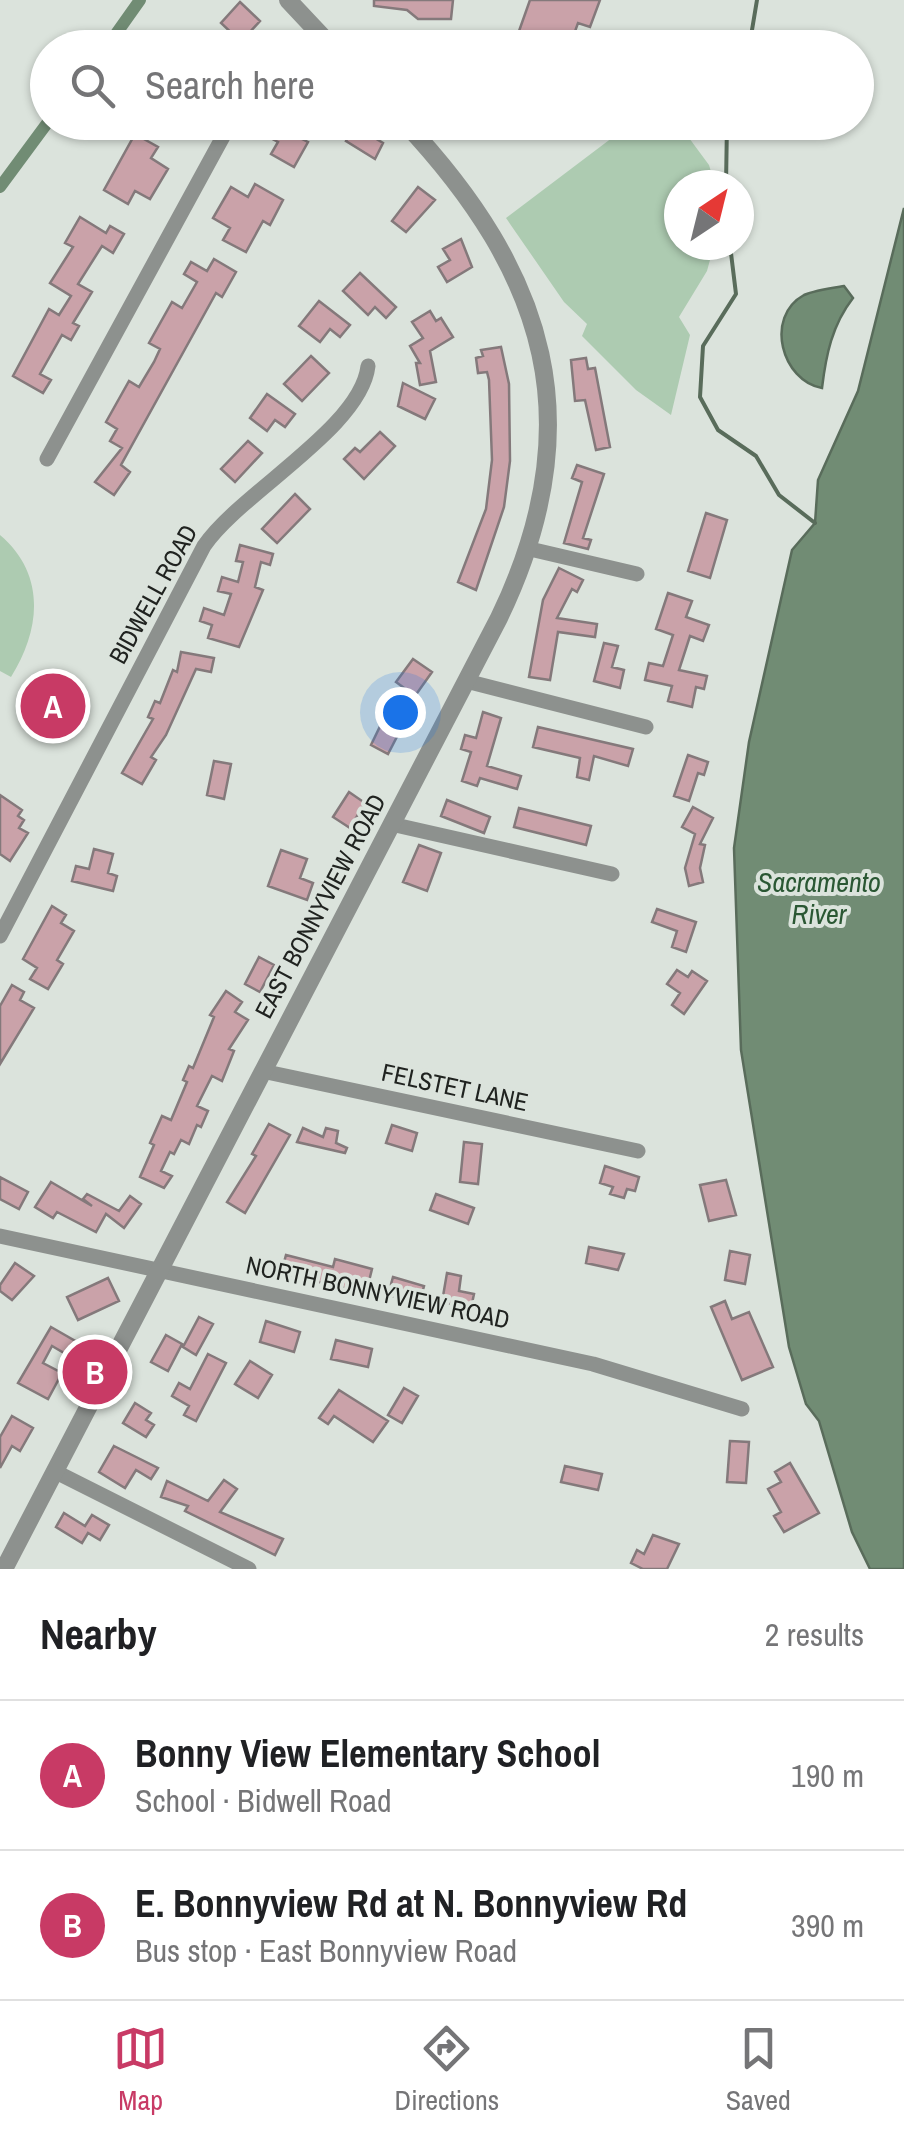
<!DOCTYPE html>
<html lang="en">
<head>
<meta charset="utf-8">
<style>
  :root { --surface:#fff; --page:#f2f2f2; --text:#202124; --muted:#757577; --line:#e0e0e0; --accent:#c83a65 }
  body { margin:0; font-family:"Archivo Narrow",sans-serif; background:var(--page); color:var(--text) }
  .compass { position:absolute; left:664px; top:170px; width:90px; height:90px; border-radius:50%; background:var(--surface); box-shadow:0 2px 8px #0004; rotate:35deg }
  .you { position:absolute; left:400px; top:712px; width:35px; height:35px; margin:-25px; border:8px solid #fff; border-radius:50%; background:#1a73e8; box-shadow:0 0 0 15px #1a73e833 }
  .badge { display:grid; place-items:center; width:65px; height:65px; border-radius:50%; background:var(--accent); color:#fff; font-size:32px; font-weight:700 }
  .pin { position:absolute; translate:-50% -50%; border:5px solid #fff; box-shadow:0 2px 10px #0006 }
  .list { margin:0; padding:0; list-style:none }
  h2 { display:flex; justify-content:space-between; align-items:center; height:130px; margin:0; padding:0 40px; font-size:42px }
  h2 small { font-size:32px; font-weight:400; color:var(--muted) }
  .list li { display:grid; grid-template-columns:65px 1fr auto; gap:30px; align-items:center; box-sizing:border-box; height:150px; padding:0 40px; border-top:2px solid var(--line) }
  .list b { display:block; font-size:38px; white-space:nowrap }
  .list p { margin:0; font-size:32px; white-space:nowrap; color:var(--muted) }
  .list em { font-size:32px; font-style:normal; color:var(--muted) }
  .icon { flex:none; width:55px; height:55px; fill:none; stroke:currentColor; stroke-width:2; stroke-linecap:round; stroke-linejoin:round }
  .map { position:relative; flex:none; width:904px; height:1569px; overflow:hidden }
  .search { position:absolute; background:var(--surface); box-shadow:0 2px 8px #0004; left:30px; right:30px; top:30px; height:110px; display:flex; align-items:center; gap:25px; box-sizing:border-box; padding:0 35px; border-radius:55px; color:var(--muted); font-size:38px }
  .sheet { height:430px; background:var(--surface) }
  nav { display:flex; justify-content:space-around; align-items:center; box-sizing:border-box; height:140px; border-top:2px solid var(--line); background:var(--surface); font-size:28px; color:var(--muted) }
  nav a { display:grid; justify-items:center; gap:5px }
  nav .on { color:var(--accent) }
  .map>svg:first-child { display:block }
  .green { fill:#adcbb1 }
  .water { fill:#718c74; stroke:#596c5b; stroke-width:2.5 }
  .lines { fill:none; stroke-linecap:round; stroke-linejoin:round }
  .stream { stroke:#596c5b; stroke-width:4 }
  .canal { stroke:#718c74; stroke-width:12 }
  .building { fill:#caa2a9; stroke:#84797b; stroke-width:2.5 }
  .minor { stroke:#8d918e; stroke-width:15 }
  .tertiary { stroke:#8d918e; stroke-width:18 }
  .labels { text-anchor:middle; stroke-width:8; stroke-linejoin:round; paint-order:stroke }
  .street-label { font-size:25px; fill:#202320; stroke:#dbe3dc }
  .water-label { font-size:28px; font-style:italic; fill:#2a5733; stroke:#dbe3dc }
</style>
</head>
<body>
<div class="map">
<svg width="904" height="1569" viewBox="0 0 904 1569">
  <rect width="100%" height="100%" fill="#dbe3dc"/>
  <path class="green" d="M633 122 678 123 709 165 715 185H679V245H714L707 271 679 317 690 335 671 415 636 390 582 336 587 324 564 302 506 218Z
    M0 535C46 574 41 629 11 677L0 671Z"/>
  <path class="water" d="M904 208V1569H870L852 1532 819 1421 806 1404 789 1347 741 1050 734 848 749 742 792 550 815 523 818 480 858 391Z
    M844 286 853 298C832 325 826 355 822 388 782 381 764 317 804 295 815 290 831 288 844 286Z"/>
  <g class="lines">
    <path class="stream" d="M749 48 757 0
      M726 185 727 122
      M730 245 736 294 703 346 700 397 718 430 756 456 779 495 815 523"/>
    <path class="canal" d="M106 48 140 0
      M0 187 48 122"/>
  </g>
  <path class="building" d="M374 0H453L451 19H418L407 10 374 6Z
    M530 0H600L590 27 578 23 569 48H513Z
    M240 2 260 21 250 32 258 39 250 48H229L238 39 221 23Z
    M267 122 308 142 294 167 271 154 278 142 261 133Z
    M355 126 383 143 375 159 346 141Z
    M135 134 158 147 151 158 168 169 150 199 135 191 128 204 104 190Z
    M255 184 283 200 270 225 263 221 246 252 223 240 230 228 213 218 231 187 248 197Z
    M418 187 435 200 406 232 392 221Z
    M80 217 106 233 110 226 124 234 113 253 102 246 78 284 92 292 73 323 79 326 71 340 62 335 40 374 51 380 43 393 13 376 49 309 59 315 71 296 50 283 73 247 65 243Z
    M461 239 472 267 447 282 438 267 450 260 443 249Z
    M214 259 236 272 222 297 216 293 121 465 130 472 114 495 95 482 122 448 110 441 117 429 106 422 129 381 139 387 154 362 160 349 149 343 172 302 182 308 197 282 184 274 191 262 207 271Z
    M360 273 396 307 386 318 375 307 368 315 343 291Z
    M319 301 350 325 340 337 330 329 320 342 299 326Z
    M430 311 436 321 441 318 453 337 430 351 436 382 420 385 416 363H420L410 346 423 338 412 322Z
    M501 347 509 384 510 461 504 507 476 590 458 582 486 509 492 460 489 380 487 372 478 373 476 358 483 356 481 350Z
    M311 356 329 373 302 401 284 384Z
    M586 358 588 369 595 368 610 447 596 450 585 400 575 401 571 360Z
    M403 383 435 399 425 419 398 406Z
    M267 394 295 414 285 427 275 420 267 431 250 418Z
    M380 432 395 446 364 479 344 459 355 448 360 452Z
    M248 441 262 453 235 482 221 469Z
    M577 465 604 474 583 538 591 540 588 549 564 543 582 482 572 478Z
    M295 494 310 509 277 543 262 529Z
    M706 513 727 520 710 578 688 571Z
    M240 545 273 554 270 565 261 562 255 587 263 590 239 647 208 638 212 625 200 621 204 608 224 615 231 594 218 591 222 577 238 582 243 562 236 561Z
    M559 568 583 580 577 592 572 589 557 618 597 624 595 637 558 632 550 680 529 677 543 600Z
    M668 593 692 601 686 617 709 625 703 641 690 636 679 670 707 676 704 689 696 687 692 707 668 701 672 686 645 680 649 663 663 666 673 635 656 629Z
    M604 643 618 646 612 667 624 670 620 688 594 681Z
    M181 652 214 658 211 672 196 669 166 735 151 757 156 760 142 784 122 773 153 719 148 717 155 701 160 703 173 670 177 672Z
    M413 659 432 672 415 696 396 682Z
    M483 712 501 718 487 766 521 776 517 789 480 778 477 786 462 781 471 752 461 749 465 735 476 738Z
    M386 714 404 723 388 754 371 745Z
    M538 727 633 749 628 766 594 756 589 780 577 777 580 758 533 747Z
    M688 755 708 762 704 775 698 773 689 801 674 796Z
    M214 761 231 764 224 799 207 795Z
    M349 792 365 803 350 828 333 817Z
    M0 795 22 810 18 816 24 820 19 828 28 833 10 861 0 854Z
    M447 800 490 817 484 833 441 816Z
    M693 807 713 818 700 844 705 845 700 868 703 882 689 886 685 868 695 834 682 827Z
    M519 808 591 826 586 845 514 827Z
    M419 845 441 853 427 891 403 882Z
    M94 849 113 854 108 873 117 876 113 891 72 881 76 866 89 869Z
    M281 850 307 859 300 878 313 883 307 900 268 886Z
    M52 906 66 915 61 923 74 931 57 960 63 964 48 989 30 979 37 968 23 959Z
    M657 909 696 922 686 952 672 947 677 931 652 922Z
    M259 957 274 965 260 992 245 984Z
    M677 970 688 977 692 971 707 981 684 1014 672 1005 680 993 667 984Z
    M12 985 24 992 20 1000 34 1008 0 1064V1006Z
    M226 991 242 1002 235 1012 248 1020 229 1049 234 1051 222 1081 212 1076 197 1106 208 1111 201 1127 197 1125 189 1144 181 1140 174 1154 170 1152 161 1171 172 1176 164 1188 140 1177 154 1145 150 1143 162 1116 171 1120 187 1082 183 1080 189 1066 193 1068 214 1017 210 1015Z
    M269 1124 290 1135 245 1213 227 1202 256 1156 252 1154Z
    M392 1125 417 1133 412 1151 386 1143Z
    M303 1128 323 1137 326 1128 338 1131 336 1143 347 1148 345 1153 297 1142Z
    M464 1142 482 1144 478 1184 460 1182Z
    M605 1166 639 1177 635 1191 627 1189 624 1198 610 1194 613 1187 600 1183Z
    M0 1177 28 1192 19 1209 0 1199Z
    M726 1180 736 1215 709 1221 700 1185Z
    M51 1182 92 1206 83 1199 87 1194 119 1211 130 1196 141 1204 124 1228 106 1214 96 1232 57 1212 53 1218 35 1207Z
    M436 1194 474 1208 468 1224 430 1210Z
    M589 1247 624 1254 618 1270 586 1263Z
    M730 1251 750 1255 745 1284 725 1280Z
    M286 1255 333 1267 335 1259 372 1269 366 1293 281 1273Z
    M15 1263 34 1276 12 1300 0 1291V1285Z
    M447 1273 461 1276 459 1291 474 1294 471 1308 442 1302Z
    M393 1277 424 1286 419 1304 388 1295Z
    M108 1278 119 1301 78 1320 67 1297Z
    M725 1301 732 1319 749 1312 773 1367 742 1380 711 1307Z
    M199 1317 213 1324 196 1355 183 1347Z
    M266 1321 300 1332 294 1352 260 1342Z
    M51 1327 84 1346 76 1360 52 1346 43 1363 62 1373 48 1399 18 1383Z
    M166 1335 182 1344 168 1371 151 1362Z
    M336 1340 372 1349 368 1367 331 1359Z
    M208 1354 226 1363 196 1421 184 1415 189 1406 172 1396 179 1383 190 1389Z
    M250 1361 272 1375 258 1398 235 1384Z
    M404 1388 418 1396 402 1423 388 1415Z
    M339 1390 388 1421 373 1442 334 1416 328 1424 319 1418Z
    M135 1403 151 1413 146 1420 154 1425 146 1437 123 1423Z
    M12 1416 33 1428 20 1451 12 1446 0 1468V1437Z
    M730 1441 749 1442 746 1483 727 1482Z
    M114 1446 158 1468 151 1479 136 1470 125 1488 99 1472Z
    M790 1463 819 1513 784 1532 774 1516 781 1512 768 1489 781 1482 775 1472Z
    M565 1466 602 1474 598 1490 561 1482Z
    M224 1480 237 1489 220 1512 283 1539 275 1555 185 1511 188 1506 161 1497 167 1481 208 1501Z
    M64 1513 85 1526 92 1515 109 1525 100 1540 88 1533 82 1543 56 1527Z
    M653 1535 679 1544 667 1569H643L631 1563 637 1550 644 1554Z"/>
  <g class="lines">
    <path class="minor" d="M297 48 316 30
      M47 459 231 122
      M530 549 637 574
      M466 681 646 727
      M391 824 612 874
      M0 936 204 546C240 493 361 428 368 366
      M262 1071 638 1151
      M0 1236 593 1364 742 1409
      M54 1471 249 1569"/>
    <path class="tertiary" d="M288 0 333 48
      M4 1569 499 618C593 423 547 274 404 122"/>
  </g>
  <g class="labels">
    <g class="street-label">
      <text transform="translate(153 594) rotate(-61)" y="9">BIDWELL ROAD</text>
      <text transform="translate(320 906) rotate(-62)" y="9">EAST BONNYVIEW ROAD</text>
      <text transform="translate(455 1087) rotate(12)" y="9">FELSTET LANE</text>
      <text transform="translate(378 1292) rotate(12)" y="9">NORTH BONNYVIEW ROAD</text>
    </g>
    <g class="water-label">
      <text x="819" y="892">Sacramento<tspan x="819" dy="32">River</tspan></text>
    </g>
  </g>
</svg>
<svg class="compass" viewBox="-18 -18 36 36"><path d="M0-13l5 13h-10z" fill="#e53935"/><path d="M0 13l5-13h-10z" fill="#757577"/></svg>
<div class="you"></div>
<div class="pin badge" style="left:53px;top:706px">A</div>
<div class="pin badge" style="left:95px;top:1372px">B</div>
<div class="search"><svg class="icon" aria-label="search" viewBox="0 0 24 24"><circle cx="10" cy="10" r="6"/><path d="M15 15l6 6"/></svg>Search here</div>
</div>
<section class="sheet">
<h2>Nearby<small>2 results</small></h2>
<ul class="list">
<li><span class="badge">A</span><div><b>Bonny View Elementary School</b><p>School · Bidwell Road</p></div><em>190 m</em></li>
<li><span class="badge">B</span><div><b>E. Bonnyview Rd at N. Bonnyview Rd</b><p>Bus stop · East Bonnyview Road</p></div><em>390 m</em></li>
</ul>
</section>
<nav>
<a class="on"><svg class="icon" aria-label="map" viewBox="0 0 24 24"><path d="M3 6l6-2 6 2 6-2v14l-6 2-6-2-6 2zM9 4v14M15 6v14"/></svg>Map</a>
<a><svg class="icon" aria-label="directions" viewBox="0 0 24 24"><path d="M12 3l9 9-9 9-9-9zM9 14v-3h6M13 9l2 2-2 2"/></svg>Directions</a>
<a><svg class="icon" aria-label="saved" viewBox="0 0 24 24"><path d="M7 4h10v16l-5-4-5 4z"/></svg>Saved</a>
</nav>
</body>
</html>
